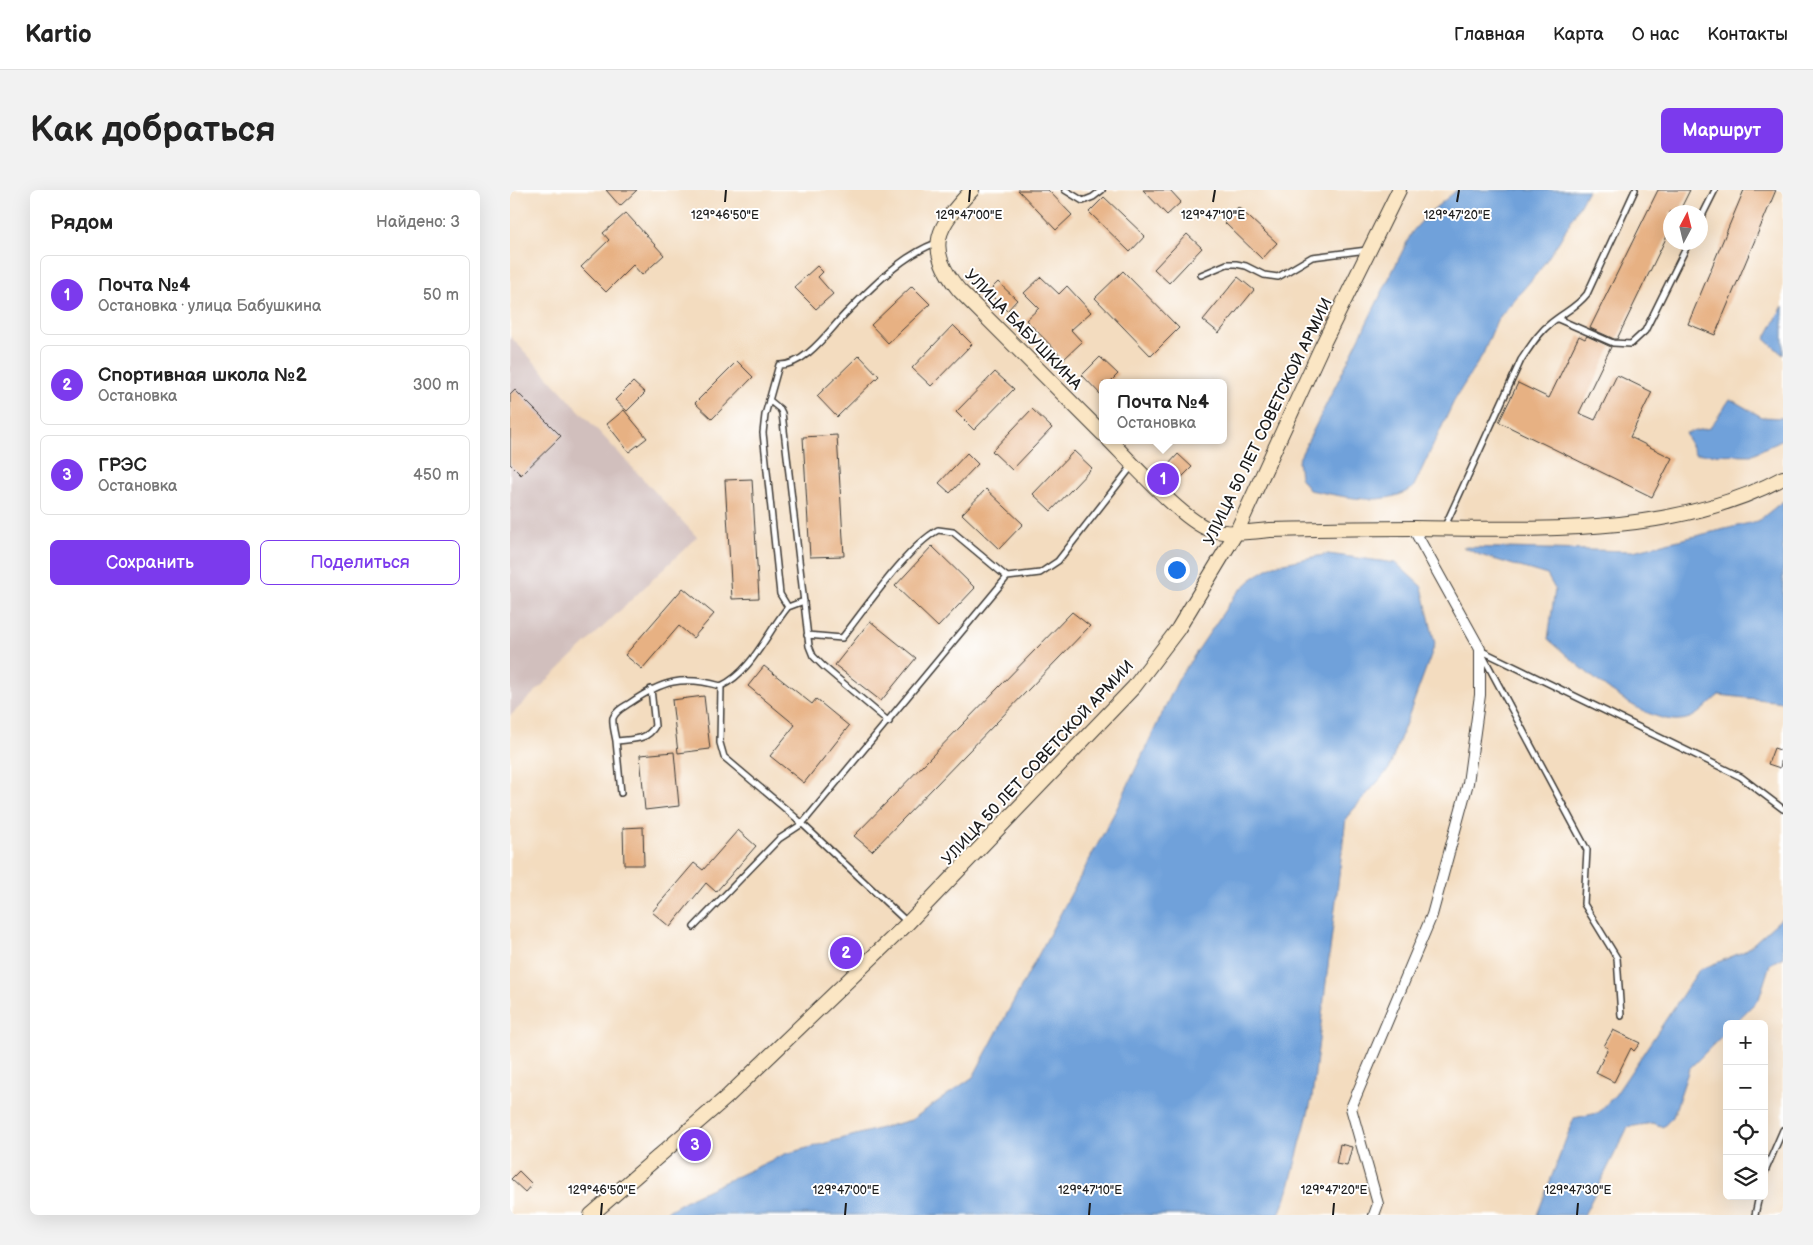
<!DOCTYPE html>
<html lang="ru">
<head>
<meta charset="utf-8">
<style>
  :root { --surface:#fff; --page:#f2f2f2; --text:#222; --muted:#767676; --line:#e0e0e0; --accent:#7c3aed }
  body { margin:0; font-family:"Balsamiq Sans",sans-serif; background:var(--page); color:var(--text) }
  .controls { position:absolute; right:15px; bottom:15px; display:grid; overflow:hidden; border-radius:8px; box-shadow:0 5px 20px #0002 }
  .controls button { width:45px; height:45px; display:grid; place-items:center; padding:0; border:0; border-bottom:1px solid var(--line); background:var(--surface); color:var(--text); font:25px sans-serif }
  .compass { position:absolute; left:1153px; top:15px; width:45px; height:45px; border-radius:50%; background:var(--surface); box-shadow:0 5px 20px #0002; rotate:7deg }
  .you { position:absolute; left:666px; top:379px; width:18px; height:18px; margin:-12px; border:4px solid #fff; border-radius:50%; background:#1a73e8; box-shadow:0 0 0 8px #1a73e833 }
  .badge { display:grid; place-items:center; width:32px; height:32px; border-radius:50%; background:var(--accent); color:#fff; font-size:16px; font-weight:700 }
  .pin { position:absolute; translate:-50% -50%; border:2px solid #fff; box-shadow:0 1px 5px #0006 }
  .popup { position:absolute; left:589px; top:189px; width:128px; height:65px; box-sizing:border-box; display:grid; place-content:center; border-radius:8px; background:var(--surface); filter:drop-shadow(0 1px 4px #0005); font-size:16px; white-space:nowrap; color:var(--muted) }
  .popup b { font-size:19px; color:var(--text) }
  .popup::after { content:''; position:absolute; left:50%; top:100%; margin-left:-10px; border:10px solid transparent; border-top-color:var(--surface) }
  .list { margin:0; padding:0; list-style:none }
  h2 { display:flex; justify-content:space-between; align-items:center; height:65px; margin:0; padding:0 20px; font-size:21px }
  h2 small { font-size:16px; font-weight:400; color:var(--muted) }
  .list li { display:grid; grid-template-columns:32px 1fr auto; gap:15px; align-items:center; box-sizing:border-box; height:80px; margin:0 10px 10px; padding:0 10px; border:1px solid var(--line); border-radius:8px }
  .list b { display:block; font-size:19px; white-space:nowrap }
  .list p { margin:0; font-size:16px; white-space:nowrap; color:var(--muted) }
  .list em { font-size:16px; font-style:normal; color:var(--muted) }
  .actions { display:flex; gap:10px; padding:15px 20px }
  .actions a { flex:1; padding:11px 0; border:1px solid var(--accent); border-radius:8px; text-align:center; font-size:18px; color:var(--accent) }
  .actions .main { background:var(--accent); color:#fff }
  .icon { flex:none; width:28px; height:28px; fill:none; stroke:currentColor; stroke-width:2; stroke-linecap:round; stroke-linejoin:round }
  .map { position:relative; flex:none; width:1273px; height:1025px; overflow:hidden; border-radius:8px }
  header { display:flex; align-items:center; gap:30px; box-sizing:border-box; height:70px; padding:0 25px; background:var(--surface); border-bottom:1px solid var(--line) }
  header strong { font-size:24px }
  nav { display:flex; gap:28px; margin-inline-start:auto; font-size:18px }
  .intro { display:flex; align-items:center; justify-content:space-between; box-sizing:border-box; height:120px; padding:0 30px }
  h1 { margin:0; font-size:35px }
  .button { padding:12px 22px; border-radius:8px; background:var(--accent); color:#fff; font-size:18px; font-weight:700 }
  main { display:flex; gap:30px; padding:0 30px }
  aside { flex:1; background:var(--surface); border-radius:8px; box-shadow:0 5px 20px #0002 }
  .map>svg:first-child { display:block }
  .industrial { fill:#d1bfbd }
  .water { fill:#70a1da; stroke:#465e7b }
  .building { fill:#e7b183 }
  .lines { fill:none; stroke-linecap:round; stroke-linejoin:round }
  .lane-casing { stroke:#3c3934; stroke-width:8 }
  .street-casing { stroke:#3c3934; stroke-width:12 }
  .secondary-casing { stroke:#3c3934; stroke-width:16 }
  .lane { stroke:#fff; stroke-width:5 }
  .street { stroke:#fff; stroke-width:10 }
  .secondary { stroke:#fbe6c4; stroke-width:14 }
  .ticks { fill:none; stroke:#1c1c1c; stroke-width:2 }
  .labels { text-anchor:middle; stroke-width:4; stroke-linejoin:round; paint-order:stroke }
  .street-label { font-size:16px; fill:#1c1c1c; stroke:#fff }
  .ticks-label { font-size:12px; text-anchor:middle; fill:#1c1c1c; stroke:#fff; stroke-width:4; stroke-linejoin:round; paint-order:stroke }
</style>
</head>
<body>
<header>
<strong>Kartio</strong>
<nav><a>Главная</a><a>Карта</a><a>О нас</a><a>Контакты</a></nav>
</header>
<div class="intro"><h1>Как добраться</h1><a class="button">Маршрут</a></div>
<main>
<aside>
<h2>Рядом<small>Найдено: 3</small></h2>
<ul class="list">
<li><span class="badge">1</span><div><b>Почта №4</b><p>Остановка · улица Бабушкина</p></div><em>50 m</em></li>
<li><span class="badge">2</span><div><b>Спортивная школа №2</b><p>Остановка</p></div><em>300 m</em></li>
<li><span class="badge">3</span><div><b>ГРЭС</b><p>Остановка</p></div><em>450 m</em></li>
</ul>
<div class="actions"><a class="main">Сохранить</a><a>Поделиться</a></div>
</aside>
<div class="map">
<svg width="1273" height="1025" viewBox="0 0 1273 1025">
  <rect width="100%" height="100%" fill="#fff"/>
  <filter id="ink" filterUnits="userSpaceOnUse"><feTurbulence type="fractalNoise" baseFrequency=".02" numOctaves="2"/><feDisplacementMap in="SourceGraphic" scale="10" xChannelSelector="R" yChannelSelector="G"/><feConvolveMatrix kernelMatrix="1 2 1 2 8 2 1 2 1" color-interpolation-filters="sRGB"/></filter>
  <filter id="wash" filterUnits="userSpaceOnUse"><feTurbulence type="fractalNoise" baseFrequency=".0096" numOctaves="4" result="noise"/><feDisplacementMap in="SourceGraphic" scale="20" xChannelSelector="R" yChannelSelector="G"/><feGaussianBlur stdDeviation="1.12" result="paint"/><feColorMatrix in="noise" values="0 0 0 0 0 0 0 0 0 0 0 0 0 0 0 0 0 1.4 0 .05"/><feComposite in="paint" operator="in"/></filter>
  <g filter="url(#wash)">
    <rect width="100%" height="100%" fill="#f3dcbf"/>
    <path class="industrial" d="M0 146 187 347 0 526Z"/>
    <path class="water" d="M947 0H1078L1050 50 1029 81 987 130 973 164 945 209 903 298C872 318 833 306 799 300L790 287 788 271 902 42 919 23Z
      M1273 116V165L1255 149Z
      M1220 209 1252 227 1273 228V249L1241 265 1185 264 1175 243 1200 238Z
      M1273 311V512L1209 505C1200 512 1191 523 1182 527 1141 546 1068 474 1038 449L1045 399 1037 385 970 365 953 357 1123 361 1248 331Z
      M818 364 886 373 912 397 925 454 879 579 836 628 802 908 778 1001 769 1025H151L182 1007 275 964 401 930 463 887 607 618 669 488 725 405 744 387 764 375Z
      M1273 727V767L1260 774 1249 809 1224 834H1217V841L1179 879 1163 927 1153 937 1143 933 1118 937 1074 1025H1027L1064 928 1088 923 1106 904 1189 780 1235 761Z"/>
    <g id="blocks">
      <path class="building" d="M96 0H127L110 16Z
        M508 0H538L562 25 546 40Z
        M633 0H660L671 12 657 25Z
        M1148 0H1180L1169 22H1160V40L1107 149H1104L1080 138Z
        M1234 0H1266L1205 145 1178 134Z
        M594 7 635 46 620 62 579 22Z
        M728 17 767 53 752 69 714 32Z
        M116 23 154 65 132 85 123 75 96 102 71 77 99 50 93 43Z
        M677 44 692 58 659 93 644 79Z
        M307 76 313 82 308 87 323 104 306 119 284 97Z
        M613 81 669 138 641 166 585 108Z
        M531 87 549 104 557 96 581 122 561 140 572 152 554 169 516 130 529 118 514 103Z
        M728 87 744 100 709 143 693 130Z
        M488 92 507 110 497 121 478 102Z
        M402 96 420 114 378 153 361 135Z
        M443 135 462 154 421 196 402 178Z
        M1069 146 1075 149 1077 146 1101 157 1069 223 1085 230 1107 185 1142 202 1120 247 1162 268 1142 307 989 232 1008 193 1039 208Z
        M349 165 369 186 327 227 307 206Z
        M590 167 608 184 599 193H593V207L572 185Z
        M227 171 243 187 202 229 185 213Z
        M485 182 504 199 464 240 446 222Z
        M123 192 135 203 117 221 105 210Z
        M5 200 51 246 11 285 0 274V205Z
        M522 219 542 238 502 280 482 261Z
        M114 220 137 248 119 262 97 234Z
        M327 245 334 366 300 367 293 247Z
        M564 261 582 278 541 321 523 304Z
        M457 263 468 274 440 303 429 293Z
        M668 264 682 277 670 289 657 276Z
        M242 289 249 408 222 409 215 290Z
        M476 299 513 334 489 359 452 324Z
        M422 356 465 398 428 437 385 396Z
        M173 398 204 424 183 448 169 436 132 479 115 465Z
        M562 422 580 436 362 661 344 646Z
        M360 431 406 468 371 511 325 475Z
        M254 476 302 514 306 509 339 536 294 593 260 566 285 535 238 496Z
        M194 506 200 559 168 563 162 510Z
        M1264 558 1273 561 1270 578 1258 574Z
        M164 562 169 616 135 620 130 565Z
        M133 637 134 675H114L113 638Z
        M228 640 246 656 206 702 196 693 160 737 142 722 184 673 193 680Z
        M1103 840 1130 853 1124 861 1121 858 1104 892 1086 883 1098 858 1094 856Z
        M830 954 842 957 837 976 826 974Z
        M9 981 22 994 15 1002 1 989Z"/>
    </g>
  </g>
  <g filter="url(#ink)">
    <use href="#blocks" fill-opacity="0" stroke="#3c3934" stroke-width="1"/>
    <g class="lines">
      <g class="lane-casing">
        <path id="lane" d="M555 0 573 11 583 7 592 0
          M1190 30 1205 0
          M691 85 717 74H726L736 76 754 85 768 87 802 67 857 60
          M1048 129 1103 153 1121 154 1135 141 1179 52
          M259 210 270 219 272 223 299 456 303 466 313 476 379 532
          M935 336 1011 170C1020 157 1028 143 1041 133 1054 122 1066 118 1077 104L1125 0
          M294 411 278 417 270 404 253 243 255 225 269 175C297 176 321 137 339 120 364 95 393 65 426 53
          M297 445 332 448C355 419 397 357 428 340L443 342 497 387 530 383 548 371 622 276
          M970 460 1231 587 1273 619
          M972 464 1077 660 1074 714 1107 768 1111 826
          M211 496C242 482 257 442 278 417
          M141 499 145 536C137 551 121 549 106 551 105 544 102 535 103 528 106 520 114 517 120 513 152 491 172 485 211 496L210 553 214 567 285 627 397 732
          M106 551 111 603
          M184 737 269 649 292 634 497 387
          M1254 984 1273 940
          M1245 1025 1249 1006"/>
      </g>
      <g class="street-casing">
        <path id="street" d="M864 1025 868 1014 841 918 922 725 958 593 970 505V459L903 338"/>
      </g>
      <g class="secondary-casing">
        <path id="secondary" d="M462 0C427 37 414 57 449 100L593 244
          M599 250C620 271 674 331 699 339 718 345 740 342 760 340 808 339 856 338 904 338 1024 339 1164 347 1273 288
          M81 1025 218 906 398 733 624 497 668 439 726 343 811 158 889 0"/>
      </g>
      <use href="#lane" class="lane"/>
      <use href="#street" class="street"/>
      <use href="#secondary" class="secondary"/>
    </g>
  </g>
  <path class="ticks" d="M215 12 216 0M459 12 460 0M703 12 705 0M947 12 949 0M91 1025 92 1013M335 1025 336 1013M579 1025 580 1013M823 1025 824 1013M1067 1025 1068 1013"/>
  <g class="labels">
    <g class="street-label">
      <text transform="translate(514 139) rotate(46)" y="6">УЛИЦА БАБУШКИНА</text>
      <text transform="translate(757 231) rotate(-64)" y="6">УЛИЦА 50 ЛЕТ СОВЕТСКОЙ АРМИИ</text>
      <text transform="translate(527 572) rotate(-47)" y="6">УЛИЦА 50 ЛЕТ СОВЕТСКОЙ АРМИИ</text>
    </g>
  </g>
  <g class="ticks-label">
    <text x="215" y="29">129°46'50"E</text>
    <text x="459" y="29">129°47'00"E</text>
    <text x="703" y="29">129°47'10"E</text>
    <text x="947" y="29">129°47'20"E</text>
    <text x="92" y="1004">129°46'50"E</text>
    <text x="336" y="1004">129°47'00"E</text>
    <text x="580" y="1004">129°47'10"E</text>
    <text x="824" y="1004">129°47'20"E</text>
    <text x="1068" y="1004">129°47'30"E</text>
  </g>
</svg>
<div class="controls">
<button>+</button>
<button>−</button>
<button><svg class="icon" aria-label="locate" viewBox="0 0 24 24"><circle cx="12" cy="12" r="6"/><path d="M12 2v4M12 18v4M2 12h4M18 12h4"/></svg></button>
<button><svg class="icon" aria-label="layers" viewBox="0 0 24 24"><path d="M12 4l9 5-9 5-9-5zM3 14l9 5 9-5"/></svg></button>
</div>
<svg class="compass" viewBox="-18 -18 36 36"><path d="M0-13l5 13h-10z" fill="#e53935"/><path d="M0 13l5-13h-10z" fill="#767676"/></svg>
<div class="you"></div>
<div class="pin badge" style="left:653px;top:289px">1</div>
<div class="popup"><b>Почта №4</b>Остановка</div>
<div class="pin badge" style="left:336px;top:763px">2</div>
<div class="pin badge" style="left:185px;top:955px">3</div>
</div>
</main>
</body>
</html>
